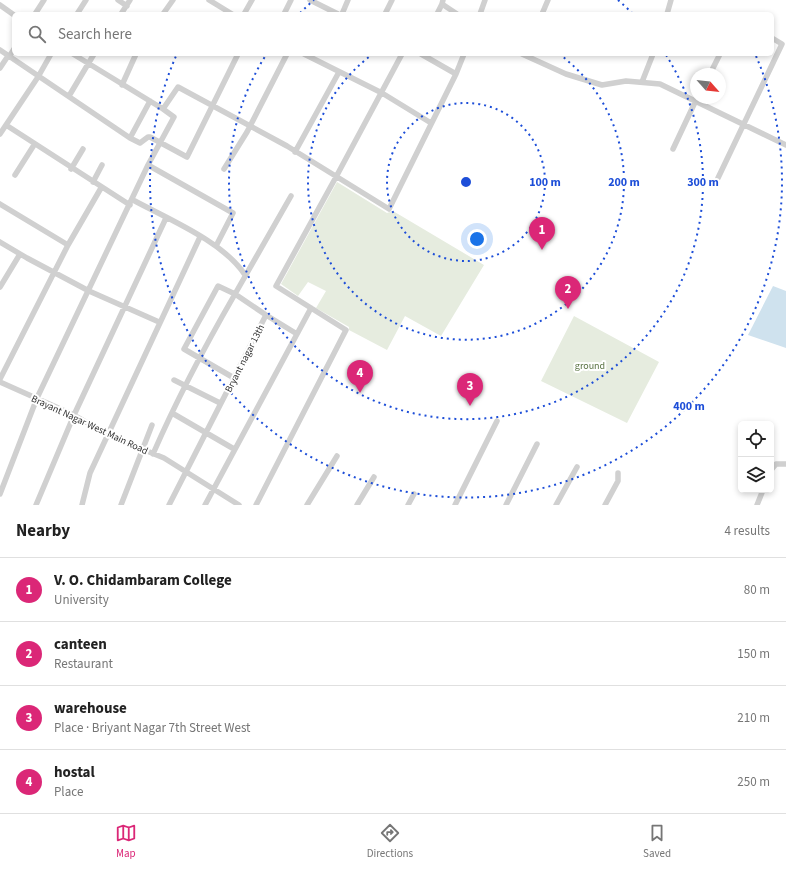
<!DOCTYPE html>
<html lang="en">
<head>
<meta charset="utf-8">
<style>
  :root { --surface:#fff; --page:#f6f6f6; --text:#222; --muted:#767676; --line:#e0e0e0; --accent:#db2777 }
  body { margin:0; font-family:"Source Sans 3",sans-serif; background:var(--page); color:var(--text) }
  .controls { position:absolute; right:12px; bottom:12px; display:grid; overflow:hidden; border-radius:6px; box-shadow:0 2px 6px #0003 }
  .controls button { width:36px; height:36px; display:grid; place-items:center; padding:0; border:0; border-bottom:1px solid var(--line); background:var(--surface); color:var(--text); font:20px sans-serif }
  .compass { position:absolute; left:690px; top:68px; width:36px; height:36px; border-radius:50%; background:var(--surface); box-shadow:0 2px 6px #0003; rotate:117deg }
  .you { position:absolute; left:477px; top:239px; width:14px; height:14px; margin:-10px; border:3px solid #fff; border-radius:50%; background:#1a73e8; box-shadow:0 0 0 6px #1a73e833 }
  .badge { display:grid; place-items:center; width:26px; height:26px; border-radius:50%; background:var(--accent); color:#fff; font-size:13px; font-weight:700 }
  .pin { position:absolute; translate:-50% -33px; filter:drop-shadow(0 1px 2px #0008) }
  .pin::after { content:''; position:absolute; top:21px; width:14px; height:12px; background:inherit; clip-path:polygon(0 0,100% 0,50% 100%) }
  .list { margin:0; padding:0; list-style:none }
  h2 { display:flex; justify-content:space-between; align-items:center; height:52px; margin:0; padding:0 16px; font-size:17px }
  h2 small { font-size:13px; font-weight:400; color:var(--muted) }
  .list li { display:grid; grid-template-columns:26px 1fr auto; gap:12px; align-items:center; box-sizing:border-box; height:64px; padding:0 16px; border-top:1px solid var(--line) }
  .list b { display:block; font-size:15px; white-space:nowrap }
  .list p { margin:0; font-size:13px; white-space:nowrap; color:var(--muted) }
  .list em { font-size:13px; font-style:normal; color:var(--muted) }
  .icon { flex:none; width:22px; height:22px; fill:none; stroke:currentColor; stroke-width:2; stroke-linecap:round; stroke-linejoin:round }
  .map { position:relative; flex:none; width:786px; height:505px; overflow:hidden }
  .search { position:absolute; background:var(--surface); box-shadow:0 2px 6px #0003; left:12px; right:12px; top:12px; height:44px; display:flex; align-items:center; gap:10px; box-sizing:border-box; padding:0 14px; border-radius:6px; color:var(--muted); font-size:15px }
  .sheet { height:308px; background:var(--surface) }
  nav { display:flex; justify-content:space-around; align-items:center; box-sizing:border-box; height:56px; border-top:1px solid var(--line); background:var(--surface); font-size:11px; color:var(--muted) }
  nav a { display:grid; justify-items:center; gap:2px }
  nav .on { color:var(--accent) }
  .map>svg:first-child { display:block }
  .green { fill:#e6ecdf }
  .water { fill:#cfe2ee }
  .lines { fill:none; stroke-linecap:round; stroke-linejoin:round }
  .minor { stroke:#d0d0d0; stroke-width:5.5 }
  .ring { fill:none; stroke:#1d4ed8; stroke-width:2; stroke-dasharray:2 4 }
  .labels { text-anchor:middle; stroke-width:4; stroke-linejoin:round; paint-order:stroke }
  .street-label { font-size:10px; fill:#333; stroke:#fff }
  .park-label { font-size:10px; fill:#56703f; stroke:#fff }
  .centre { fill:#1d4ed8; stroke:#fff; stroke-width:2 }
  .ring-label { font-size:12px; text-anchor:middle; font-weight:bold; fill:#1d4ed8; stroke:#fff; stroke-width:4; stroke-linejoin:round; paint-order:stroke }
</style>
</head>
<body>
<div class="map">
<svg width="786" height="505" viewBox="0 0 786 505">
  <rect width="100%" height="100%" fill="#fff"/>
  <path class="green" d="M337 182 387 213 393 211 484 265 441 336 405 316 387 350 349 330V327L316 308 326 291 308 282 298 296 281 284Z
    M574 316 659 362 627 423 541 381Z"/>
  <path class="water" d="M773 286 786 291V348L748 335Z"/>
  <g class="lines">
    <path class="minor" d="M118 0 127 6
      M209 0 232 14
      M310 0 338 14
      M443 0 442 4 457 14
      M0 5 14 15
      M35 14 44 0
      M77 14 86 0
      M121 14 130 0
      M163 14 173 0
      M244 14 252 0
      M284 14 291 0
      M342 14 348 0
      M385 14 392 0
      M437 14 442 4
      M480 14 485 0
      M542 14 548 0
      M667 14 671 0
      M0 50 130 138 140 143 148 137H150L187 157 238 54
      M73 54 163 109 174 117 148 165 233 213 216 246
      M304 54 382 93 431 123
      M421 54 456 74
      M522 54 566 74 602 85 626 81 660 84 786 145
      M9 57 14 49
      M0 68 8 56
      M710 74 720 54
      M642 82 653 54
      M122 85 136 54
      M69 96 94 54
      M163 109 178 87 287 146 389 209 456 74 464 54
      M6 125 130 205
      M0 134 38 77 51 54
      M130 138 150 101
      M673 149 697 98
      M295 152 339 72
      M71 169 83 149
      M224 169 247 132 287 54
      M15 175 34 145
      M718 178 782 44 772 38
      M93 182 102 165
      M133 200C168 219 224 242 245 275
      M0 204 68 245
      M0 242 27 258 89 291 159 322
      M0 287 20 254
      M266 315 297 334
      M0 379 68 245 101 188
      M174 380 220 403
      M0 382 74 415 108 435 164 458 239 505
      M172 413 234 449
      M153 454C177 399 205 346 235 294L218 286 184 349 234 378
      M771 470 776 464H786
      M0 494 37 398 148 165
      M36 505 74 415 166 218
      M82 505 90 473 200 237
      M121 505 152 425
      M169 505 266 315 235 294 291 196
      M205 505 311 308
      M256 505 346 330 276 286 336 177 402 54
      M307 505 337 456
      M357 505 374 477
      M408 505 414 494
      M455 505 497 421
      M506 505 537 444
      M556 505 577 467
      M605 505 618 481V473
      M757 505 763 490"/>
  </g>
  <g class="ring">
    <circle cx="466" cy="182" r="79"/>
    <path d="M559 54A158 158 0 1 1 373 54"/>
    <path d="M300 13A237 237 0 0 1 314 0M618 0A237 237 0 0 1 632 13M666 55A237 237 0 1 1 266 55"/>
    <path d="M756 56A316 316 0 1 1 176 56"/>
  </g>
  <g class="labels">
    <g class="street-label">
      <text transform="translate(244 358) rotate(-63)" y="4">Bryant nagar 13th</text>
      <text transform="translate(90 424) rotate(25)" y="4">Brayant Nagar West Main Road</text>
    </g>
    <g class="park-label">
      <text x="590" y="369">ground</text>
    </g>
  </g>
  <circle cx="466" cy="182" r="6" class="centre"/>
  <g class="ring-label">
    <text x="545" y="186">100 m</text>
    <text x="624" y="186">200 m</text>
    <text x="703" y="186">300 m</text>
    <text x="689" y="410">400 m</text>
  </g>
</svg>
<div class="controls">
<button><svg class="icon" aria-label="locate" viewBox="0 0 24 24"><circle cx="12" cy="12" r="6"/><path d="M12 2v4M12 18v4M2 12h4M18 12h4"/></svg></button>
<button><svg class="icon" aria-label="layers" viewBox="0 0 24 24"><path d="M12 4l9 5-9 5-9-5zM3 14l9 5 9-5"/></svg></button>
</div>
<svg class="compass" viewBox="-18 -18 36 36"><path d="M0-13l5 13h-10z" fill="#e53935"/><path d="M0 13l5-13h-10z" fill="#767676"/></svg>
<div class="you"></div>
<div class="pin badge" style="left:542px;top:250px">1</div>
<div class="pin badge" style="left:568px;top:309px">2</div>
<div class="pin badge" style="left:470px;top:406px">3</div>
<div class="pin badge" style="left:360px;top:393px">4</div>
<div class="search"><svg class="icon" aria-label="search" viewBox="0 0 24 24"><circle cx="10" cy="10" r="6"/><path d="M15 15l6 6"/></svg>Search here</div>
</div>
<section class="sheet">
<h2>Nearby<small>4 results</small></h2>
<ul class="list">
<li><span class="badge">1</span><div><b>V. O. Chidambaram College</b><p>University</p></div><em>80 m</em></li>
<li><span class="badge">2</span><div><b>canteen</b><p>Restaurant</p></div><em>150 m</em></li>
<li><span class="badge">3</span><div><b>warehouse</b><p>Place · Briyant Nagar 7th Street West</p></div><em>210 m</em></li>
<li><span class="badge">4</span><div><b>hostal</b><p>Place</p></div><em>250 m</em></li>
</ul>
</section>
<nav>
<a class="on"><svg class="icon" aria-label="map" viewBox="0 0 24 24"><path d="M3 6l6-2 6 2 6-2v14l-6 2-6-2-6 2zM9 4v14M15 6v14"/></svg>Map</a>
<a><svg class="icon" aria-label="directions" viewBox="0 0 24 24"><path d="M12 3l9 9-9 9-9-9zM9 14v-3h6M13 9l2 2-2 2"/></svg>Directions</a>
<a><svg class="icon" aria-label="saved" viewBox="0 0 24 24"><path d="M7 4h10v16l-5-4-5 4z"/></svg>Saved</a>
</nav>
</body>
</html>
